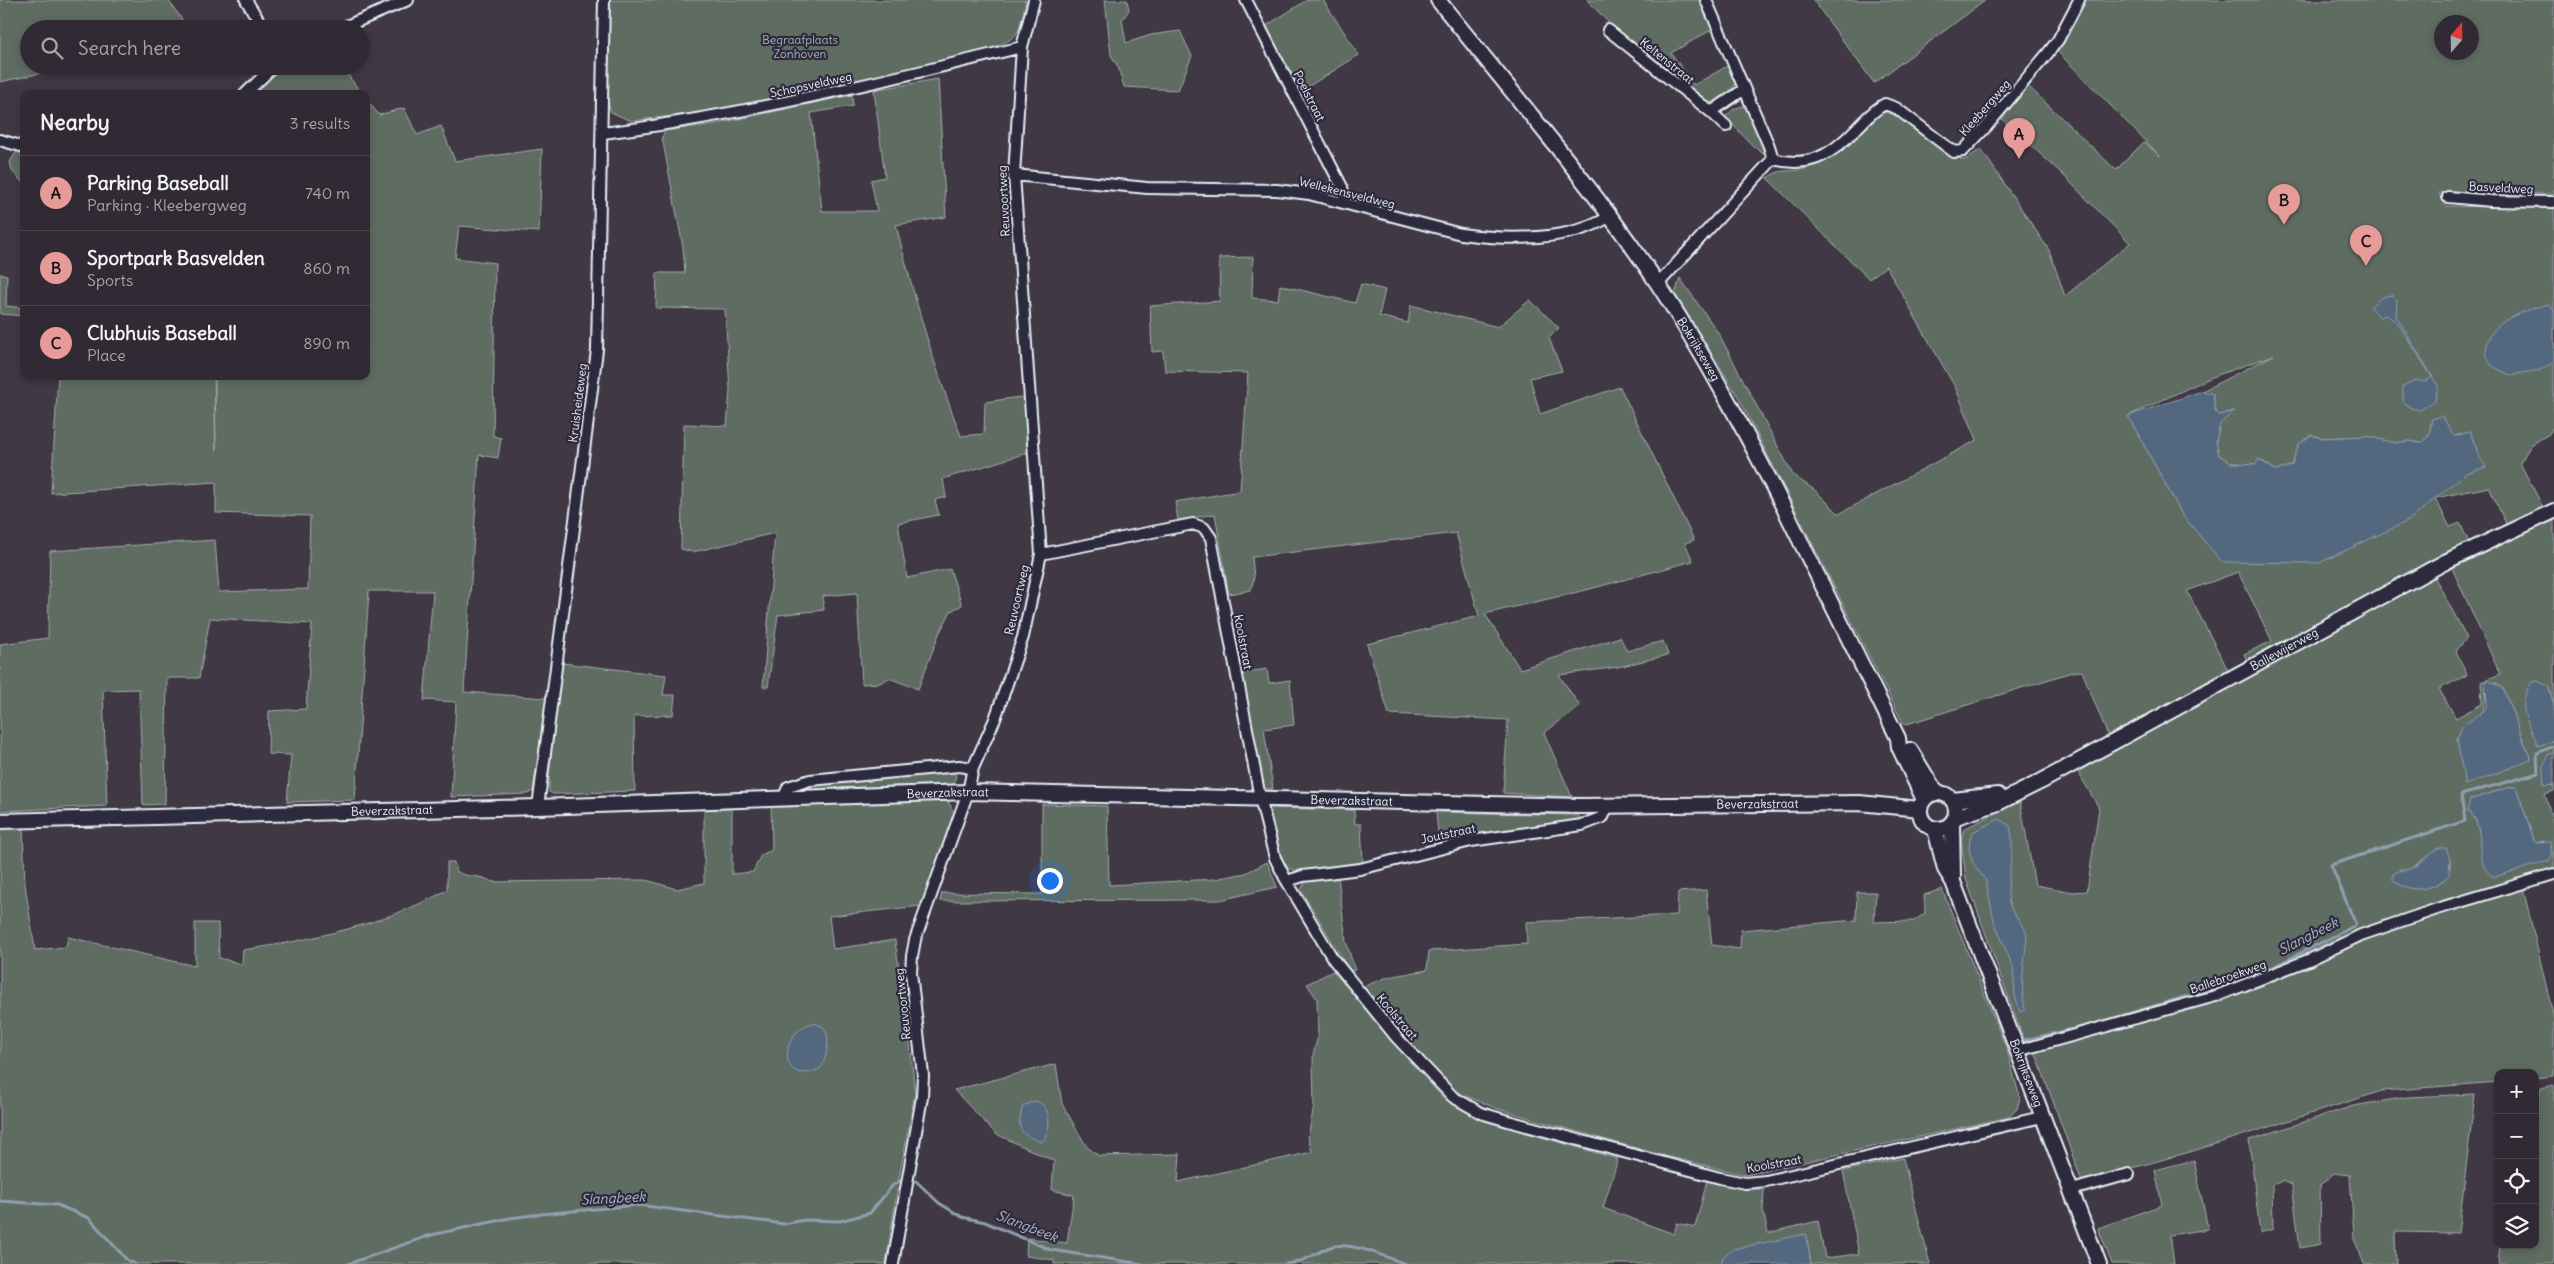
<!DOCTYPE html>
<html lang="en">
<head>
<meta charset="utf-8">
<style>
  :root { --surface:#312a34; --page:#39323c; --text:#f1f3f6; --muted:#a8a7ac; --line:#4c464f; --accent:#e69b98 }
  body { margin:0; font-family:Delius,sans-serif; background:var(--page); color:var(--text) }
  .controls { position:absolute; right:15px; bottom:15px; display:grid; overflow:hidden; border-radius:10px; box-shadow:0 2px 8px #0003 }
  .controls button { width:45px; height:45px; display:grid; place-items:center; padding:0; border:0; border-bottom:1px solid var(--line); background:var(--surface); color:var(--text); font:25px sans-serif }
  .compass { position:absolute; left:2434px; top:15px; width:45px; height:45px; border-radius:50%; background:var(--surface); box-shadow:0 2px 8px #0003; rotate:20deg }
  .you { position:absolute; left:1049px; top:880px; width:18px; height:18px; margin:-12px; border:4px solid #fff; border-radius:50%; background:#1a73e8; box-shadow:0 0 0 8px #1a73e833 }
  .badge { display:grid; place-items:center; width:32px; height:32px; border-radius:50%; background:var(--accent); color:#111; font-size:16px; font-weight:700 }
  .pin { position:absolute; translate:-50% -41px; filter:drop-shadow(0 1px 2px #0008) }
  .pin::after { content:''; position:absolute; top:26px; width:18px; height:15px; background:inherit; clip-path:polygon(0 0,100% 0,50% 100%) }
  .list { margin:0; padding:0; list-style:none }
  h2 { display:flex; justify-content:space-between; align-items:center; height:65px; margin:0; padding:0 20px; font-size:21px }
  h2 small { font-size:16px; font-weight:400; color:var(--muted) }
  .list li { display:grid; grid-template-columns:32px 1fr auto; gap:15px; align-items:center; box-sizing:border-box; height:75px; padding:0 20px; border-top:1px solid var(--line) }
  .list b { display:block; font-size:19px; white-space:nowrap }
  .list p { margin:0; font-size:16px; white-space:nowrap; color:var(--muted) }
  .list em { font-size:16px; font-style:normal; color:var(--muted) }
  .icon { flex:none; width:28px; height:28px; fill:none; stroke:currentColor; stroke-width:2; stroke-linecap:round; stroke-linejoin:round }
  .map { position:relative; flex:none; width:2554px; height:1264px; overflow:hidden }
  .search { position:absolute; background:var(--surface); box-shadow:0 2px 8px #0003; left:20px; top:20px; width:350px; height:55px; display:flex; align-items:center; gap:12px; box-sizing:border-box; padding:0 18px; border-radius:28px; color:var(--muted); font-size:19px }
  .panel { position:absolute; background:var(--surface); box-shadow:0 2px 8px #0003; left:20px; top:90px; width:350px; height:290px; border-radius:10px }
  .map>svg:first-child { display:block }
  .green { fill:#5e6c62; stroke:#a3aead; fill-rule:evenodd }
  .water { fill:#53687e; stroke:#8f9faf }
  .lines { fill:none; stroke-linecap:round; stroke-linejoin:round }
  .stream { stroke:#8f9faf; stroke-width:3 }
  .street-casing { stroke:#e8f1f8; stroke-width:14 }
  .secondary-casing { stroke:#e8f1f8; stroke-width:18 }
  .street { stroke:#2f2a3d; stroke-width:10 }
  .secondary { stroke:#2f2a3d; stroke-width:14 }
  .labels { text-anchor:middle; stroke-width:4.5; stroke-linejoin:round; paint-order:stroke }
  .park-label { font-size:12px; fill:#aab5b4; stroke:#2f2a3d }
  .street-label { font-size:12px; fill:#e8f1f8; stroke:#2f2a3d }
  .water-label { font-size:14px; font-style:italic; fill:#acbac7; stroke:#2f2a3d }
</style>
</head>
<body>
<div class="map">
<svg width="2554" height="1264" viewBox="0 0 2554 1264">
  <rect width="100%" height="100%" fill="#413845"/>
  <filter id="ink" filterUnits="userSpaceOnUse"><feTurbulence type="fractalNoise" baseFrequency=".02" numOctaves="2"/><feDisplacementMap in="SourceGraphic" scale="10" xChannelSelector="R" yChannelSelector="G"/><feConvolveMatrix kernelMatrix="1 2 1 2 8 2 1 2 1" color-interpolation-filters="sRGB"/></filter>
  <g filter="url(#ink)">
    <path class="green" d="M0 0H168L189 29H29V66H74L0 82Z
      M608 0H1026C1018 38 1020 38 983 51L750 106 631 121 611 112 607 100Z
      M1105 0H1127L1129 10 1122 20 1126 43 1151 35 1180 31 1192 56 1178 90 1124 87 1118 67 1111 55Z
      M1307 0H1323L1359 55 1301 91 1266 26Z
      M1587 0H1700L1713 29 1671 53 1694 85 1729 65 1736 82C1731 95 1720 101 1706 103L1610 24Z
      M1813 0H1986L1874 83Z
      M2086 0H2554V194L2439 193 2446 206 2554 208V426L2549 434 2531 445 2520 463 2545 511 2508 528 2489 487 2435 498 2450 527 2460 523 2470 545 2247 661 2244 654 2272 641 2238 572 2187 591 2229 672 2109 738 2082 671 2072 672 1904 725 1739 398 1675 294 1680 278 1719 334 1793 475 1816 491 1839 514 1977 440 1955 387 1886 266 1869 279 1767 178C1783 167 1788 173 1804 169 1835 162 1860 134 1882 113 1902 108 1939 156 1965 160L1981 149 2049 250 2065 296 2130 243 2060 172 2002 119 2028 86 2116 170 2144 142 2160 156 2057 51ZM2442 22H2472V52H2442ZM2274 355 2202 391 2213 394 2215 411 2219 415 2233 411 2220 423 2216 441 2219 455 2231 463 2256 464 2259 459 2277 471 2292 465 2299 444 2311 435 2322 438 2366 436 2395 443 2409 441 2421 443 2429 436 2432 419 2454 436 2470 432 2479 456 2408 521 2183 516 2128 416 2212 377Z
      M282 66H345L350 78 362 94H257L256 92Z
      M938 79 946 217 896 225C914 297 934 367 961 436L984 434 985 402 1020 397 1024 400 1030 452 943 479 946 497 935 500 939 515 898 523 907 578 950 569 962 605 951 611 939 634 918 689 889 678 880 683 862 684 857 593 823 596 824 610 778 615 768 687H763L775 533 693 552 681 549 684 424 727 426 730 390 725 309 656 308 657 273H685L683 247 662 137 665 131 715 124 852 95 853 106 811 113 822 211H877L871 180 885 177 874 90Z
      M366 99 379 115 404 108 417 135 441 126 455 161 542 149 539 232 459 226 455 258 495 263 493 436 501 438 498 458 479 455 464 692 546 698 533 791 528 794 451 797 456 702 424 700 433 591H369L355 800 287 802 291 755 268 754 269 711 306 709 312 624 210 618 199 678H167L165 804 143 805 139 689 103 690 107 806 0 811V644L48 638 50 551 215 540 219 592 308 589 310 516 216 513V482L51 493 58 376H214L216 451 215 376H366Z
      M1742 106 1746 108 1767 149 1768 154 1766 156 1753 146 1725 117 1734 109Z
      M17 151 24 152V184L12 171 10 162Z
      M1253 257 1252 298 1278 300 1280 285 1355 303 1361 284 1385 290 1379 316 1408 323 1411 305 1498 327 1530 300 1559 328 1549 338 1562 371 1530 378 1540 414 1620 387 1694 540 1685 543 1693 561 1590 589 1485 614 1520 669 1620 637 1627 651 1663 641 1668 655 1618 667 1559 675 1580 706 1544 733 1572 797 1503 793 1508 720 1389 714 1367 644 1479 616 1456 533 1252 557 1254 577 1251 590 1229 594 1215 514 1178 520 1175 502 1240 491 1248 373 1165 371 1163 351 1152 352 1150 306 1220 301 1219 258Z
      M0 274 7 275 6 306 24 308V316L0 314Z
      M2554 518V705L2548 686 2538 746 2554 740V753L2549 755 2551 786 2554 785V791L2545 794 2554 826V868L2346 934 2266 972 2212 991 2084 1029 2030 1040 2023 1038 1966 879 1961 839 1964 829 2020 801 2035 885 2073 892 2087 891 2099 808 2078 772 2144 730 2430 576H2434L2467 638 2456 651 2467 675 2439 689 2456 718 2482 704 2481 682 2500 674 2452 568 2482 551ZM2485 683H2497L2503 688 2531 760 2458 745 2457 740C2478 718 2488 716 2485 683ZM2510 787H2515L2517 790 2534 840 2537 843 2544 841 2485 868C2478 852 2482 841 2478 828 2475 816 2471 813 2470 800ZM2427 856 2450 859C2452 882 2437 886 2417 889L2399 869H2411Z
      M562 663 666 675 663 695H675L673 715 634 716 635 791 553 794 549 792V774Z
      M1267 669 1269 683 1290 680 1294 725 1264 729 1273 789H1262L1241 673Z
      M953 772 956 775 954 784 807 789 810 785Z
      M912 800 948 801 954 813 921 906 829 916 833 949 895 940 900 977 903 974 915 1093 898 1184 886 1264H0V829L23 828 25 885 35 950 66 947 68 937 195 966V923H218L219 958 242 964 243 950C311 940 386 924 447 890V862H454L456 871C468 879 481 874 492 882L646 880 677 889 704 883V806H732V874L753 872 761 855 772 850 771 805Z
      M1042 804 1107 806 1109 885 1215 879 1246 873 1267 862 1277 887 1220 900 940 901 942 893 1042 894Z
      M1265 808 1354 810 1355 824H1361L1363 864C1341 867 1298 881 1282 863Z
      M1436 812 1577 815 1581 818 1580 821 1439 844Z
      M1338 877 1346 942 1355 970 1350 971 1301 890 1305 882 1316 878Z
      M2523 888 2554 1019V1076L2535 1078V1073H2498V1082L2382 1091 2190 1152 2082 1182 2036 1054 2038 1050 2198 1007 2262 986 2362 940Z
      M1942 889 2007 1050 2020 1098 2017 1109 2009 1117 1745 1175 1653 1153 1498 1109 1456 1092 1410 1046 1362 987 1388 977 1427 970 1429 951 1527 944 1526 922 1677 915 1678 892 1706 890 1712 945 1740 949 1741 930 1856 920 1857 892H1876L1874 922 1914 921 1925 913 1924 895Z
      M1333 971 1443 1098 1483 1120 1618 1159 1603 1208 1674 1234 1677 1223 1695 1227 1707 1181 1743 1189H1764L1763 1211 1768 1233 1818 1221 1825 1258 1859 1254 1843 1171 1903 1158 1930 1264H1811L1806 1235 1723 1257 1721 1264H1054V1260L1026 1256 1027 1238 1067 1243 1074 1195 1052 1190 1054 1161 996 1134 954 1090 1056 1064 1062 1104 1087 1147 1099 1156 1180 1154 1178 1182 1312 1152 1308 1137 1314 1106 1313 1055 1318 1036 1317 999 1307 984Z
      M2554 1085V1264H2498L2500 1245H2535V1125L2541 1088Z
      M2475 1094 2458 1233 2395 1232 2396 1264H2364L2354 1238 2350 1175 2334 1173 2320 1185 2321 1244 2300 1248 2292 1185 2282 1181 2272 1185 2273 1229 2260 1233 2249 1140 2353 1106 2408 1097Z
      M2194 1160 2208 1229 2170 1235 2174 1264H2112L2098 1228 2162 1205 2155 1170Z"/>
    <path class="water" d="M2392 295 2397 301 2396 316 2438 386 2435 401 2420 410 2411 408 2403 401V386L2416 380 2425 382 2432 377 2397 322 2386 315 2380 317 2370 307 2382 297Z
      M2549 304 2554 310V362L2540 370 2510 375 2492 366C2490 362 2486 355 2486 351 2487 320 2526 310 2549 304Z
      M2202 391 2213 394 2215 411 2219 415 2234 411 2220 424 2216 441 2219 455 2231 463 2256 464 2258 459 2277 471 2292 465 2299 444 2311 435 2322 438 2366 436 2395 443 2409 441 2421 443 2429 436 2432 419 2442 416 2454 436 2470 432 2479 456 2486 467 2466 473 2408 521 2319 563 2222 562 2183 516 2128 416Z
      M2488 680 2503 688 2531 760 2465 785 2457 740 2462 726 2485 710 2487 702 2485 684Z
      M2538 681 2548 686 2554 705V740L2538 746C2528 720 2515 707 2532 682Z
      M2554 753V785L2544 786 2543 769 2549 754Z
      M2510 787H2515L2517 790 2534 840 2537 843 2550 842 2552 855 2549 861 2494 877C2474 864 2483 845 2478 828 2477 822 2474 817 2471 813L2467 811 2470 800Z
      M1999 819 2010 826C2016 850 2007 873 2008 897 2009 914 2023 920 2027 935 2025 964 2019 980 2025 1010L2020 1012 2015 995 2013 967 1994 921 1986 881 1973 863 1969 850 1970 838 1973 832Z
      M2438 848H2446L2450 859 2449 875C2434 891 2410 894 2393 880V874C2400 869 2405 871 2412 868 2422 864 2430 854 2438 848Z
      M814 1023C818 1025 823 1026 825 1029 831 1038 826 1062 820 1069 775 1089 780 1028 814 1023Z
      M1035 1101C1052 1105 1052 1131 1042 1142 1020 1135 1016 1130 1023 1106Z
      M1806 1234 1811 1264H1721L1723 1257 1733 1249Z"/>
    <g class="lines">
      <path class="stream" d="M2021 1041 2094 1024 2255 976 2356 925 2331 865 2465 821 2461 795 2538 773 2537 753 2554 746
        M916 1181 939 1203 962 1217 985 1222 1051 1250 1142 1264
        M0 1201 57 1205 89 1218 127 1260 135 1264
        M348 1264 431 1235 510 1218 541 1214 638 1205 784 1224 804 1220 840 1221 870 1213 893 1185 900 1181
        M1286 1264C1306 1262 1313 1254 1330 1247 1348 1240 1388 1258 1406 1264"/>
      <g class="street-casing">
        <path id="street" d="M246 0 264 29
          M1246 0 1342 187 1346 204
          M1706 0 1769 146 1773 159
          M339 29 408 0
          M1608 30 1711 112 1726 126
          M245 94 274 66
          M1711 112 1743 90
          M603 133C745 115 883 81 1022 47
          M0 140 24 147
          M1014 175 1147 188 1277 190 1309 194 1461 234C1506 240 1571 242 1610 216
          M2448 197 2491 201 2554 202
          M1658 284 1773 159C1809 168 1830 156 1855 130 1865 120 1873 110 1885 104L1896 108 1954 152 1963 151 1986 127 2048 53 2058 40 2079 0
          M1041 554 1193 524 1204 528 1211 538 1260 798 1275 858 1285 878 1333 959 1397 1038 1453 1097 1481 1113 1508 1121 1720 1178 1745 1183 1766 1181 2042 1117
          M784 797 788 787 810 780 959 766 973 768
          M538 807 597 350 604 0
          M1287 881 1303 876 1360 869 1471 841 1582 825 1603 817 1608 806
          M2017 1051 2219 995 2311 959 2361 935 2440 908 2554 874
          M2072 1190 2129 1174
          M893 1264 922 1097 923 1075 911 973 912 956 915 940 968 792 973 768 995 719 1023 637 1041 554 1014 175 1022 47 1034 0"/>
      </g>
      <g class="secondary-casing">
        <g id="secondary">
          <path id="s1" d="M1438 0C1513 94 1592 185 1658 284 1707 358 1747 435 1787 514 1824 588 1861 663 1898 738L1899 747 1924 800"/>
          <path d="M1910 750 1932 786 1939 793"/>
          <circle cx="1938" cy="811" r="18"/>
          <path d="M1953 800 1998 795"/>
          <path id="s2" d="M1956 817 1998 803 2042 781 2447 561 2554 511"/>
          <path id="s3" d="M0 821 538 807 968 792 1581 806 1859 803 1920 809"/>
          <path d="M1952 824 1953 877"/>
          <path id="s4" d="M1935 829 1945 869 1953 882 2099 1264"/>
        </g>
      </g>
      <use href="#street" class="street"/>
      <use href="#secondary" class="secondary"/>
    </g>
  </g>
  <g class="labels">
    <g class="park-label">
      <text x="800" y="44">Begraafplaats<tspan x="800" dy="14">Zonhoven</tspan></text>
    </g>
    <g class="street-label">
      <text transform="translate(1667 61) rotate(39)" y="4">Keltenstraat</text>
      <text transform="translate(811 85) rotate(-12)" y="4">Schopsveldweg</text>
      <text transform="translate(1309 96) rotate(63)" y="4">Poelstraat</text>
      <text transform="translate(1985 108) rotate(-49)" y="4">Kleebergweg</text>
      <text transform="translate(2501 188) rotate(3)" y="4">Basveldweg</text>
      <text transform="translate(1347 193) rotate(14)" y="4">Wellekensveldweg</text>
      <text transform="translate(1004 201) rotate(-93)" y="4">Reuvoortweg</text>
      <text dy="4" stroke="none"><textPath href="#s1" startOffset="436">Bokrijkseweg</textPath></text>
      <text transform="translate(578 403) rotate(-83)" y="4">Kruisheideweg</text>
      <text transform="translate(1017 600) rotate(-77)" y="4">Reuvoortweg</text>
      <text transform="translate(1243 642) rotate(79)" y="4">Koolstraat</text>
      <text dy="4" stroke="none"><textPath href="#s2" startOffset="369">Ballewijerweg</textPath></text>
      <text dy="4" stroke="none"><textPath href="#s3" startOffset="948">Beverzakstraat</textPath></text>
      <text dy="4" stroke="none"><textPath href="#s3" startOffset="1352">Beverzakstraat</textPath></text>
      <text dy="4" stroke="none"><textPath href="#s3" startOffset="1758">Beverzakstraat</textPath></text>
      <text dy="4" stroke="none"><textPath href="#s3" startOffset="392">Beverzakstraat</textPath></text>
      <text transform="translate(1448 834) rotate(-12)" y="4">Joutstraat</text>
      <text transform="translate(2228 977) rotate(-19)" y="4">Ballebroekweg</text>
      <text transform="translate(903 1004) rotate(-96)" y="4">Reuvoortweg</text>
      <text transform="translate(1397 1017) rotate(50)" y="4">Koolstraat</text>
      <text dy="4" stroke="none"><textPath href="#s4" startOffset="261">Bokrijkseweg</textPath></text>
      <text transform="translate(1774 1164) rotate(-10)" y="4">Koolstraat</text>
    </g>
    <g class="water-label">
      <text transform="translate(2308 936) rotate(-27)" y="5">Slangbeek</text>
      <text transform="translate(613 1198) rotate(-3)" y="5">Slangbeek</text>
      <text transform="translate(1027 1226) rotate(21)" y="5">Slangbeek</text>
    </g>
  </g>
</svg>
<div class="controls">
<button>+</button>
<button>−</button>
<button><svg class="icon" aria-label="locate" viewBox="0 0 24 24"><circle cx="12" cy="12" r="6"/><path d="M12 2v4M12 18v4M2 12h4M18 12h4"/></svg></button>
<button><svg class="icon" aria-label="layers" viewBox="0 0 24 24"><path d="M12 4l9 5-9 5-9-5zM3 14l9 5 9-5"/></svg></button>
</div>
<svg class="compass" viewBox="-18 -18 36 36"><path d="M0-13l5 13h-10z" fill="#e53935"/><path d="M0 13l5-13h-10z" fill="#a8a7ac"/></svg>
<div class="you"></div>
<div class="pin badge" style="left:2019px;top:159px">A</div>
<div class="pin badge" style="left:2284px;top:225px">B</div>
<div class="pin badge" style="left:2366px;top:266px">C</div>
<div class="search"><svg class="icon" aria-label="search" viewBox="0 0 24 24"><circle cx="10" cy="10" r="6"/><path d="M15 15l6 6"/></svg>Search here</div>
<section class="panel">
<h2>Nearby<small>3 results</small></h2>
<ul class="list">
<li><span class="badge">A</span><div><b>Parking Baseball</b><p>Parking · Kleebergweg</p></div><em>740 m</em></li>
<li><span class="badge">B</span><div><b>Sportpark Basvelden</b><p>Sports</p></div><em>860 m</em></li>
<li><span class="badge">C</span><div><b>Clubhuis Baseball</b><p>Place</p></div><em>890 m</em></li>
</ul>
</section>
</div>
</body>
</html>
